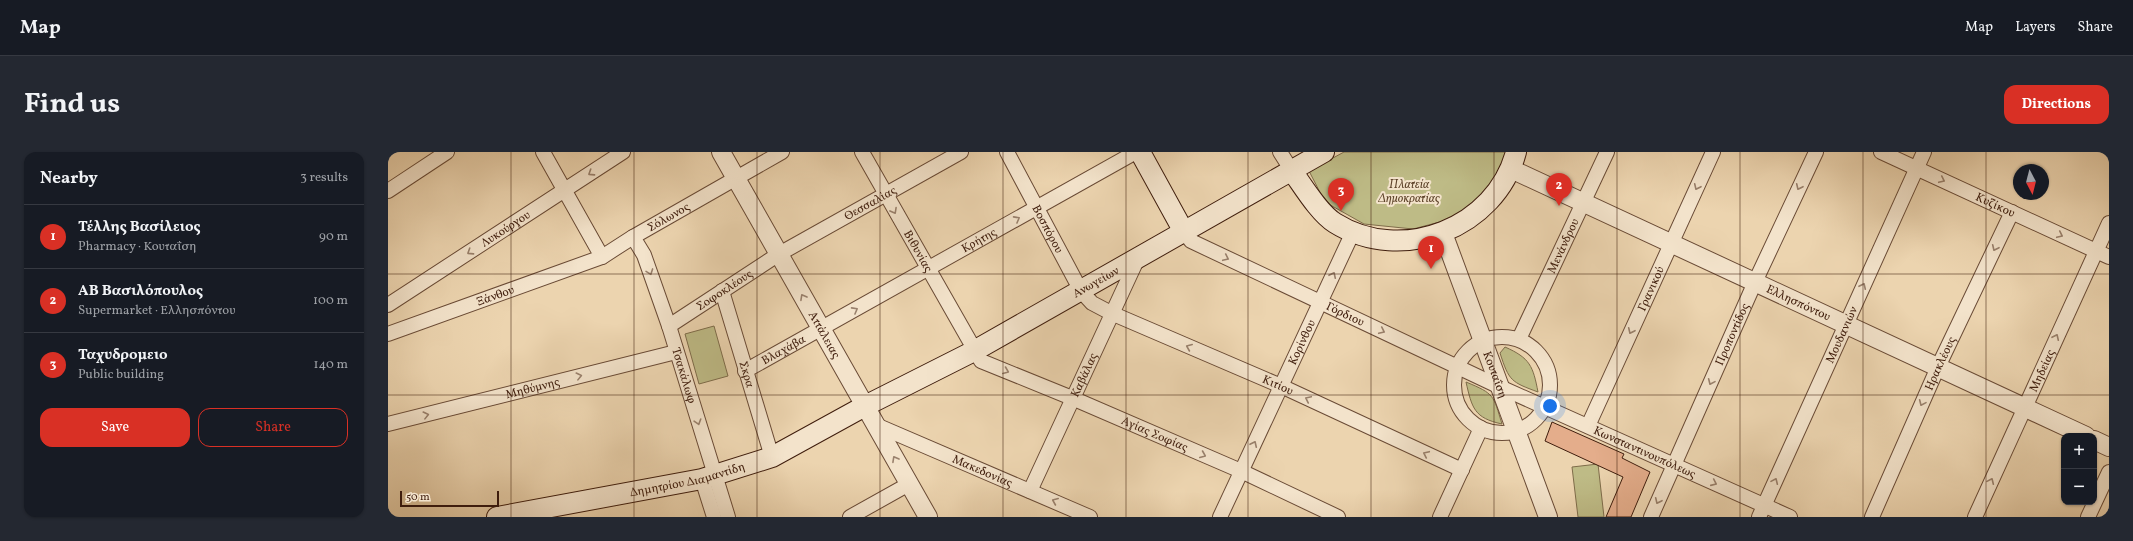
<!DOCTYPE html>
<html lang="en">
<head>
<meta charset="utf-8">
<style>
  :root { --surface:#171b24; --page:#242831; --text:#f1f3f6; --muted:#9ea1a6; --line:#363941; --accent:#d93025 }
  body { margin:0; font-family:Vollkorn,serif; background:var(--page); color:var(--text) }
  .controls { position:absolute; right:12px; bottom:12px; display:grid; overflow:hidden; border-radius:8px; box-shadow:0 1px 3px #0004 }
  .controls button { width:36px; height:36px; display:grid; place-items:center; padding:0; border:0; border-bottom:1px solid var(--line); background:var(--surface); color:var(--text); font:20px sans-serif }
  .compass { position:absolute; left:1625px; top:12px; width:36px; height:36px; border-radius:50%; background:var(--surface); box-shadow:0 1px 3px #0004; rotate:173deg }
  .scale { position:absolute; left:12px; bottom:10px; width:99px; box-sizing:border-box; padding-left:4px; border:2px solid #3f1d0d; border-top:0; font-size:11px; line-height:14px; white-space:nowrap; color:#3f1d0d; -webkit-text-stroke:3px #f3e3cb; paint-order:stroke }
  .you { position:absolute; left:1162px; top:254px; width:14px; height:14px; margin:-10px; border:3px solid #fff; border-radius:50%; background:#1a73e8; box-shadow:0 0 0 6px #1a73e833 }
  .badge { display:grid; place-items:center; width:26px; height:26px; border-radius:50%; background:var(--accent); color:#fff; font-size:13px; font-weight:700 }
  .pin { position:absolute; translate:-50% -33px; filter:drop-shadow(0 1px 2px #0008) }
  .pin::after { content:''; position:absolute; top:21px; width:14px; height:12px; background:inherit; clip-path:polygon(0 0,100% 0,50% 100%) }
  .list { margin:0; padding:0; list-style:none }
  h2 { display:flex; justify-content:space-between; align-items:center; height:52px; margin:0; padding:0 16px; font-size:17px }
  h2 small { font-size:13px; font-weight:400; color:var(--muted) }
  .list li { display:grid; grid-template-columns:26px 1fr auto; gap:12px; align-items:center; box-sizing:border-box; height:64px; padding:0 16px; border-top:1px solid var(--line) }
  .list b { display:block; font-size:15px; white-space:nowrap }
  .list p { margin:0; font-size:13px; white-space:nowrap; color:var(--muted) }
  .list em { font-size:13px; font-style:normal; color:var(--muted) }
  .actions { display:flex; gap:8px; padding:12px 16px }
  .actions a { flex:1; padding:9px 0; border:1px solid var(--accent); border-radius:12px; text-align:center; font-size:14px; color:var(--accent) }
  .actions .main { background:var(--accent); color:#fff }
  .map { position:relative; flex:none; width:1721px; height:365px; overflow:hidden; border-radius:12px }
  header { display:flex; align-items:center; gap:24px; box-sizing:border-box; height:56px; padding:0 20px; background:var(--surface); border-bottom:1px solid var(--line) }
  header strong { font-size:19px }
  nav { display:flex; gap:22px; margin-inline-start:auto; font-size:14px }
  .intro { display:flex; align-items:center; justify-content:space-between; box-sizing:border-box; height:96px; padding:0 24px }
  h1 { margin:0; font-size:28px }
  .button { padding:10px 18px; border-radius:12px; background:var(--accent); color:#fff; font-size:14px; font-weight:700 }
  main { display:flex; gap:24px; padding:0 24px }
  aside { flex:1; background:var(--surface); border-radius:12px; box-shadow:0 1px 3px #0004 }
  .map>svg:first-child { display:block }
  .green { fill:#bebb86; stroke:#7e6c4a }
  .building { fill:#e4ad8b; stroke:#3f1d0d }
  .lines { fill:none; stroke-linecap:round; stroke-linejoin:round }
  .minor-casing { stroke:#6a4b36; stroke-width:16 }
  .tertiary-casing { stroke:#6a4b36; stroke-width:20 }
  .secondary-casing { stroke:#3f1d0d; stroke-width:22 }
  .minor { stroke:#f3e3cb; stroke-width:14 }
  .tertiary { stroke:#f3e3cb; stroke-width:18 }
  .secondary { stroke:#f3e3cb; stroke-width:20 }
  .oneway { stroke:#99806c }
  .grid { fill:none; stroke:#3f1d0d; stroke-width:1; stroke-opacity:0.55 }
  .labels { text-anchor:middle; stroke-width:4; stroke-linejoin:round; paint-order:stroke }
  .park-label { font-size:12px; font-style:italic; fill:#5f442b; stroke:#f3e3cb }
  .street-label { font-size:12px; fill:#3f1d0d; stroke:#f3e3cb }
</style>
</head>
<body>
<header>
<strong>Map</strong>
<nav><a>Map</a><a>Layers</a><a>Share</a></nav>
</header>
<div class="intro"><h1>Find us</h1><a class="button">Directions</a></div>
<main>
<aside>
<h2>Nearby<small>3 results</small></h2>
<ul class="list">
<li><span class="badge">1</span><div><b>Τέλλης Βασίλειος</b><p>Pharmacy · Κουταΐση</p></div><em>90 m</em></li>
<li><span class="badge">2</span><div><b>ΑΒ Βασιλόπουλος</b><p>Supermarket · Ελλησπόντου</p></div><em>100 m</em></li>
<li><span class="badge">3</span><div><b>Ταχυδρομειο</b><p>Public building</p></div><em>140 m</em></li>
</ul>
<div class="actions"><a class="main">Save</a><a>Share</a></div>
</aside>
<div class="map">
<svg width="1721" height="365" viewBox="0 0 1721 365">
  <rect width="100%" height="100%" fill="#ecd4af"/>
  <filter id="stains"><feTurbulence type="fractalNoise" baseFrequency=".005" numOctaves="4"/><feColorMatrix values="0 0 0 0 .2 0 0 0 0 .09 0 0 0 0 .02 0 0 0 .5 -.17"/></filter>
  <radialGradient id="worn" r=".72"><stop offset=".6" stop-color="#630" stop-opacity="0"/><stop offset="1" stop-color="#630" stop-opacity=".3"/></radialGradient>
  <path class="green" d="M956 0H1120L1104 34 1067 66 1025 77 976 72 937 50 921 19Z
    M326 174 340 224 311 232 297 182Z
    M1117 195C1142 206 1145 214 1150 240 1123 230 1121 229 1112 201Z
    M1078 230C1107 242 1105 243 1114 272 1086 266 1084 256 1078 230Z
    M1210 312 1216 365H1190L1184 315Z"/>
  <path class="building" d="M1164 270 1236 302 1234 306 1262 320 1243 365H1218L1235 325 1157 289Z"/>
  <g class="lines">
    <g class="minor-casing">
      <g id="minor">
        <path d="M155 0 214 105"/>
        <path id="s1" d="M474 0 593 209 684 246 853 319 950 365"/>
        <path id="s2" d="M619 0 693 139 704 151 723 161 893 234 1074 318"/>
        <path d="M892 0 904 19"/>
        <path id="s3" d="M1493 0 1721 105"/>
        <path d="M0 39 59 0"/>
        <path id="s4" d="M796 80 803 89 1112 235 1402 365"/>
        <path id="s5" d="M245 85 256 103 281 174 340 365"/>
        <path id="s6" d="M334 139 384 305"/>
        <path id="s7" d="M0 153 235 0"/>
        <path id="s8" d="M281 174 391 102 573 0"/>
        <path id="s9" d="M0 182 214 105 245 85 394 0"/>
        <circle cx="1114" cy="233" r="48"/>
        <path id="s10" d="M1131 187 1219 0"/>
        <path id="s11" d="M357 219 748 0"/>
        <path id="s12" d="M0 272 288 200"/>
        <path id="s13" d="M488 273 702 365"/>
        <path id="s14" d="M1200 274 1325 0"/>
        <path d="M314 327 326 365"/>
        <path id="s15" d="M642 339 749 108"/>
        <path d="M462 365 521 332"/>
        <path id="s16" d="M832 365 965 80"/>
        <path d="M1052 365 1093 276"/>
        <path id="s17" d="M1263 365 1367 130 1428 0"/>
        <path id="s18" d="M1371 365 1536 0"/>
        <path id="s19" d="M1484 365 1550 215 1624 60"/>
        <path id="s20" d="M1587 365 1721 71"/>
        <path d="M1700 365 1721 320"/>
      </g>
    </g>
    <g class="tertiary-casing">
      <g id="tertiary">
        <path id="s21" d="M333 0 540 365"/>
        <path id="s22" d="M1123 17 1698 284"/>
        <path id="s23" d="M1055 81 1160 365"/>
        <path d="M1706 288 1721 295"/>
      </g>
    </g>
    <g class="secondary-casing">
      <g id="secondary">
        <path d="M752 0 796 80"/>
        <path d="M904 19C915 34 931 61 947 71 1014 113 1108 76 1128 0"/>
        <path id="s24" d="M109 365 314 327 384 305 475 255 586 199 936 0"/>
      </g>
    </g>
    <use href="#minor" class="minor"/>
    <use href="#tertiary" class="tertiary"/>
    <use href="#secondary" class="secondary"/>
  </g>
  <defs><path id="oneway-chevron" d="M-2-3.5L2.5 0L-2 3.5" fill="none" stroke-width="1.6" stroke-linecap="round" stroke-linejoin="round"/></defs>
  <g class="oneway">
    <use href="#oneway-chevron" transform="translate(203 21) rotate(147)"/>
    <use href="#oneway-chevron" transform="translate(1554 28) rotate(25)"/>
    <use href="#oneway-chevron" transform="translate(1309 35) rotate(115)"/>
    <use href="#oneway-chevron" transform="translate(1411 35) rotate(115)"/>
    <use href="#oneway-chevron" transform="translate(506 59) rotate(61)"/>
    <use href="#oneway-chevron" transform="translate(629 67) rotate(-29)"/>
    <use href="#oneway-chevron" transform="translate(1672 83) rotate(25)"/>
    <use href="#oneway-chevron" transform="translate(1607 96) rotate(115)"/>
    <use href="#oneway-chevron" transform="translate(82 100) rotate(147)"/>
    <use href="#oneway-chevron" transform="translate(838 106) rotate(25)"/>
    <use href="#oneway-chevron" transform="translate(262 120) rotate(70)"/>
    <use href="#oneway-chevron" transform="translate(945 123) rotate(-65)"/>
    <use href="#oneway-chevron" transform="translate(1475 134) rotate(-65)"/>
    <use href="#oneway-chevron" transform="translate(415 145) rotate(-119)"/>
    <use href="#oneway-chevron" transform="translate(467 158) rotate(-29)"/>
    <use href="#oneway-chevron" transform="translate(994 179) rotate(25)"/>
    <use href="#oneway-chevron" transform="translate(1243 179) rotate(115)"/>
    <use href="#oneway-chevron" transform="translate(1668 185) rotate(-65)"/>
    <use href="#oneway-chevron" transform="translate(801 195) rotate(-157)"/>
    <use href="#oneway-chevron" transform="translate(618 219) rotate(22)"/>
    <use href="#oneway-chevron" transform="translate(191 224) rotate(-14)"/>
    <use href="#oneway-chevron" transform="translate(1323 230) rotate(114)"/>
    <use href="#oneway-chevron" transform="translate(920 247) rotate(-155)"/>
    <use href="#oneway-chevron" transform="translate(1534 251) rotate(114)"/>
    <use href="#oneway-chevron" transform="translate(38 263) rotate(-14)"/>
    <use href="#oneway-chevron" transform="translate(310 270) rotate(73)"/>
    <use href="#oneway-chevron" transform="translate(866 292) rotate(-65)"/>
    <use href="#oneway-chevron" transform="translate(1038 302) rotate(-155)"/>
    <use href="#oneway-chevron" transform="translate(815 303) rotate(23)"/>
    <use href="#oneway-chevron" transform="translate(507 307) rotate(-119)"/>
    <use href="#oneway-chevron" transform="translate(1387 329) rotate(-66)"/>
    <use href="#oneway-chevron" transform="translate(1603 329) rotate(-66)"/>
    <use href="#oneway-chevron" transform="translate(1326 331) rotate(24)"/>
    <use href="#oneway-chevron" transform="translate(667 349) rotate(-157)"/>
    <use href="#oneway-chevron" transform="translate(1270 349) rotate(115)"/>
  </g>
  <path class="grid" d="M123 0V365M246 0V365M369 0V365M492 0V365M615 0V365M738 0V365M860 0V365M983 0V365M1106 0V365M1229 0V365M1352 0V365M1475 0V365M1598 0V365M0 122H1721M0 243H1721"/>
  <g class="labels">
    <g class="park-label">
      <text x="1021" y="36">Πλατεία<tspan x="1021" dy="14">Δημοκρατίας</tspan></text>
    </g>
    <g class="street-label">
      <text dy="4" stroke="none"><textPath href="#s8" startOffset="236">Θεσσαλίας</textPath></text>
      <text dy="4" stroke="none"><textPath href="#s3" startOffset="126">Κυζίκου</textPath></text>
      <text dy="4" stroke="none"><textPath href="#s9" startOffset="305">Σόλωνος</textPath></text>
      <text dy="4" stroke="none"><textPath href="#s2" startOffset="87">Βοσπόρου</textPath></text>
      <text dy="4" stroke="none"><textPath href="#s7" startOffset="140">Λυκούργου</textPath></text>
      <text dy="4" stroke="none"><textPath href="#s11" startOffset="268">Κρήτης</textPath></text>
      <text dy="4" stroke="none"><textPath href="#s10" startOffset="103">Μενάνδρου</textPath></text>
      <text dy="4" stroke="none"><textPath href="#s1" startOffset="114">Βιθυνίας</textPath></text>
      <text dy="4" stroke="none"><textPath href="#s24" startOffset="650">Ανωγείων</textPath></text>
      <text dy="4" stroke="none"><textPath href="#s14" startOffset="151">Γρανικού</textPath></text>
      <text dy="4" stroke="none"><textPath href="#s8" startOffset="66">Σοφοκλέους</textPath></text>
      <text dy="4" stroke="none"><textPath href="#s9" startOffset="114">Ξάνθου</textPath></text>
      <text dy="4" stroke="none"><textPath href="#s22" startOffset="317">Ελλησπόντου</textPath></text>
      <text dy="4" stroke="none"><textPath href="#s4" startOffset="182">Γόρδιου</textPath></text>
      <text dy="4" stroke="none"><textPath href="#s21" startOffset="210">Αττάλειας</textPath></text>
      <text dy="4" stroke="none"><textPath href="#s17" startOffset="200">Προποντίδος</textPath></text>
      <text dy="4" stroke="none"><textPath href="#s18" startOffset="200">Μουδανιών</textPath></text>
      <text dy="4" stroke="none"><textPath href="#s16" startOffset="193">Κορίνθου</textPath></text>
      <text dy="4" stroke="none"><textPath href="#s11" startOffset="44">Βλαχάβα</textPath></text>
      <text dy="4" stroke="none"><textPath href="#s19" startOffset="168">Ηρακλέους</textPath></text>
      <text dy="4" stroke="none"><textPath href="#s20" startOffset="161">Μηδείας</textPath></text>
      <text dy="4" stroke="none"><textPath href="#s6" startOffset="87">Σκρα</textPath></text>
      <text dy="4" stroke="none"><textPath href="#s15" startOffset="128">Καβάλας</textPath></text>
      <text dy="4" stroke="none"><textPath href="#s23" startOffset="151">Κουταΐση</textPath></text>
      <text dy="4" stroke="none"><textPath href="#s5" startOffset="148">Τσακάλωφ</textPath></text>
      <text dy="4" stroke="none"><textPath href="#s2" startOffset="377">Κιτίου</textPath></text>
      <text dy="4" stroke="none"><textPath href="#s12" startOffset="149">Μηθύμνης</textPath></text>
      <text dy="4" stroke="none"><textPath href="#s1" startOffset="429">Αγίας Σοφίας</textPath></text>
      <text dy="4" stroke="none"><textPath href="#s4" startOffset="512">Κωνσταντινουπόλεως</textPath></text>
      <text dy="4" stroke="none"><textPath href="#s13" startOffset="116">Μακεδονίας</textPath></text>
      <text dy="4" stroke="none"><textPath href="#s24" startOffset="194">Δημητρίου Διαμαντίδη</textPath></text>
    </g>
  </g>
  <rect width="100%" height="100%" filter="url(#stains)"/>
  <rect width="100%" height="100%" fill="url(#worn)"/>
</svg>
<div class="controls">
<button>+</button>
<button>−</button>
</div>
<svg class="compass" viewBox="-18 -18 36 36"><path d="M0-13l5 13h-10z" fill="#e53935"/><path d="M0 13l5-13h-10z" fill="#9ea1a6"/></svg>
<div class="scale">50 m</div>
<div class="you"></div>
<div class="pin badge" style="left:1043px;top:117px">1</div>
<div class="pin badge" style="left:1171px;top:54px">2</div>
<div class="pin badge" style="left:953px;top:59px">3</div>
</div>
</main>
</body>
</html>
